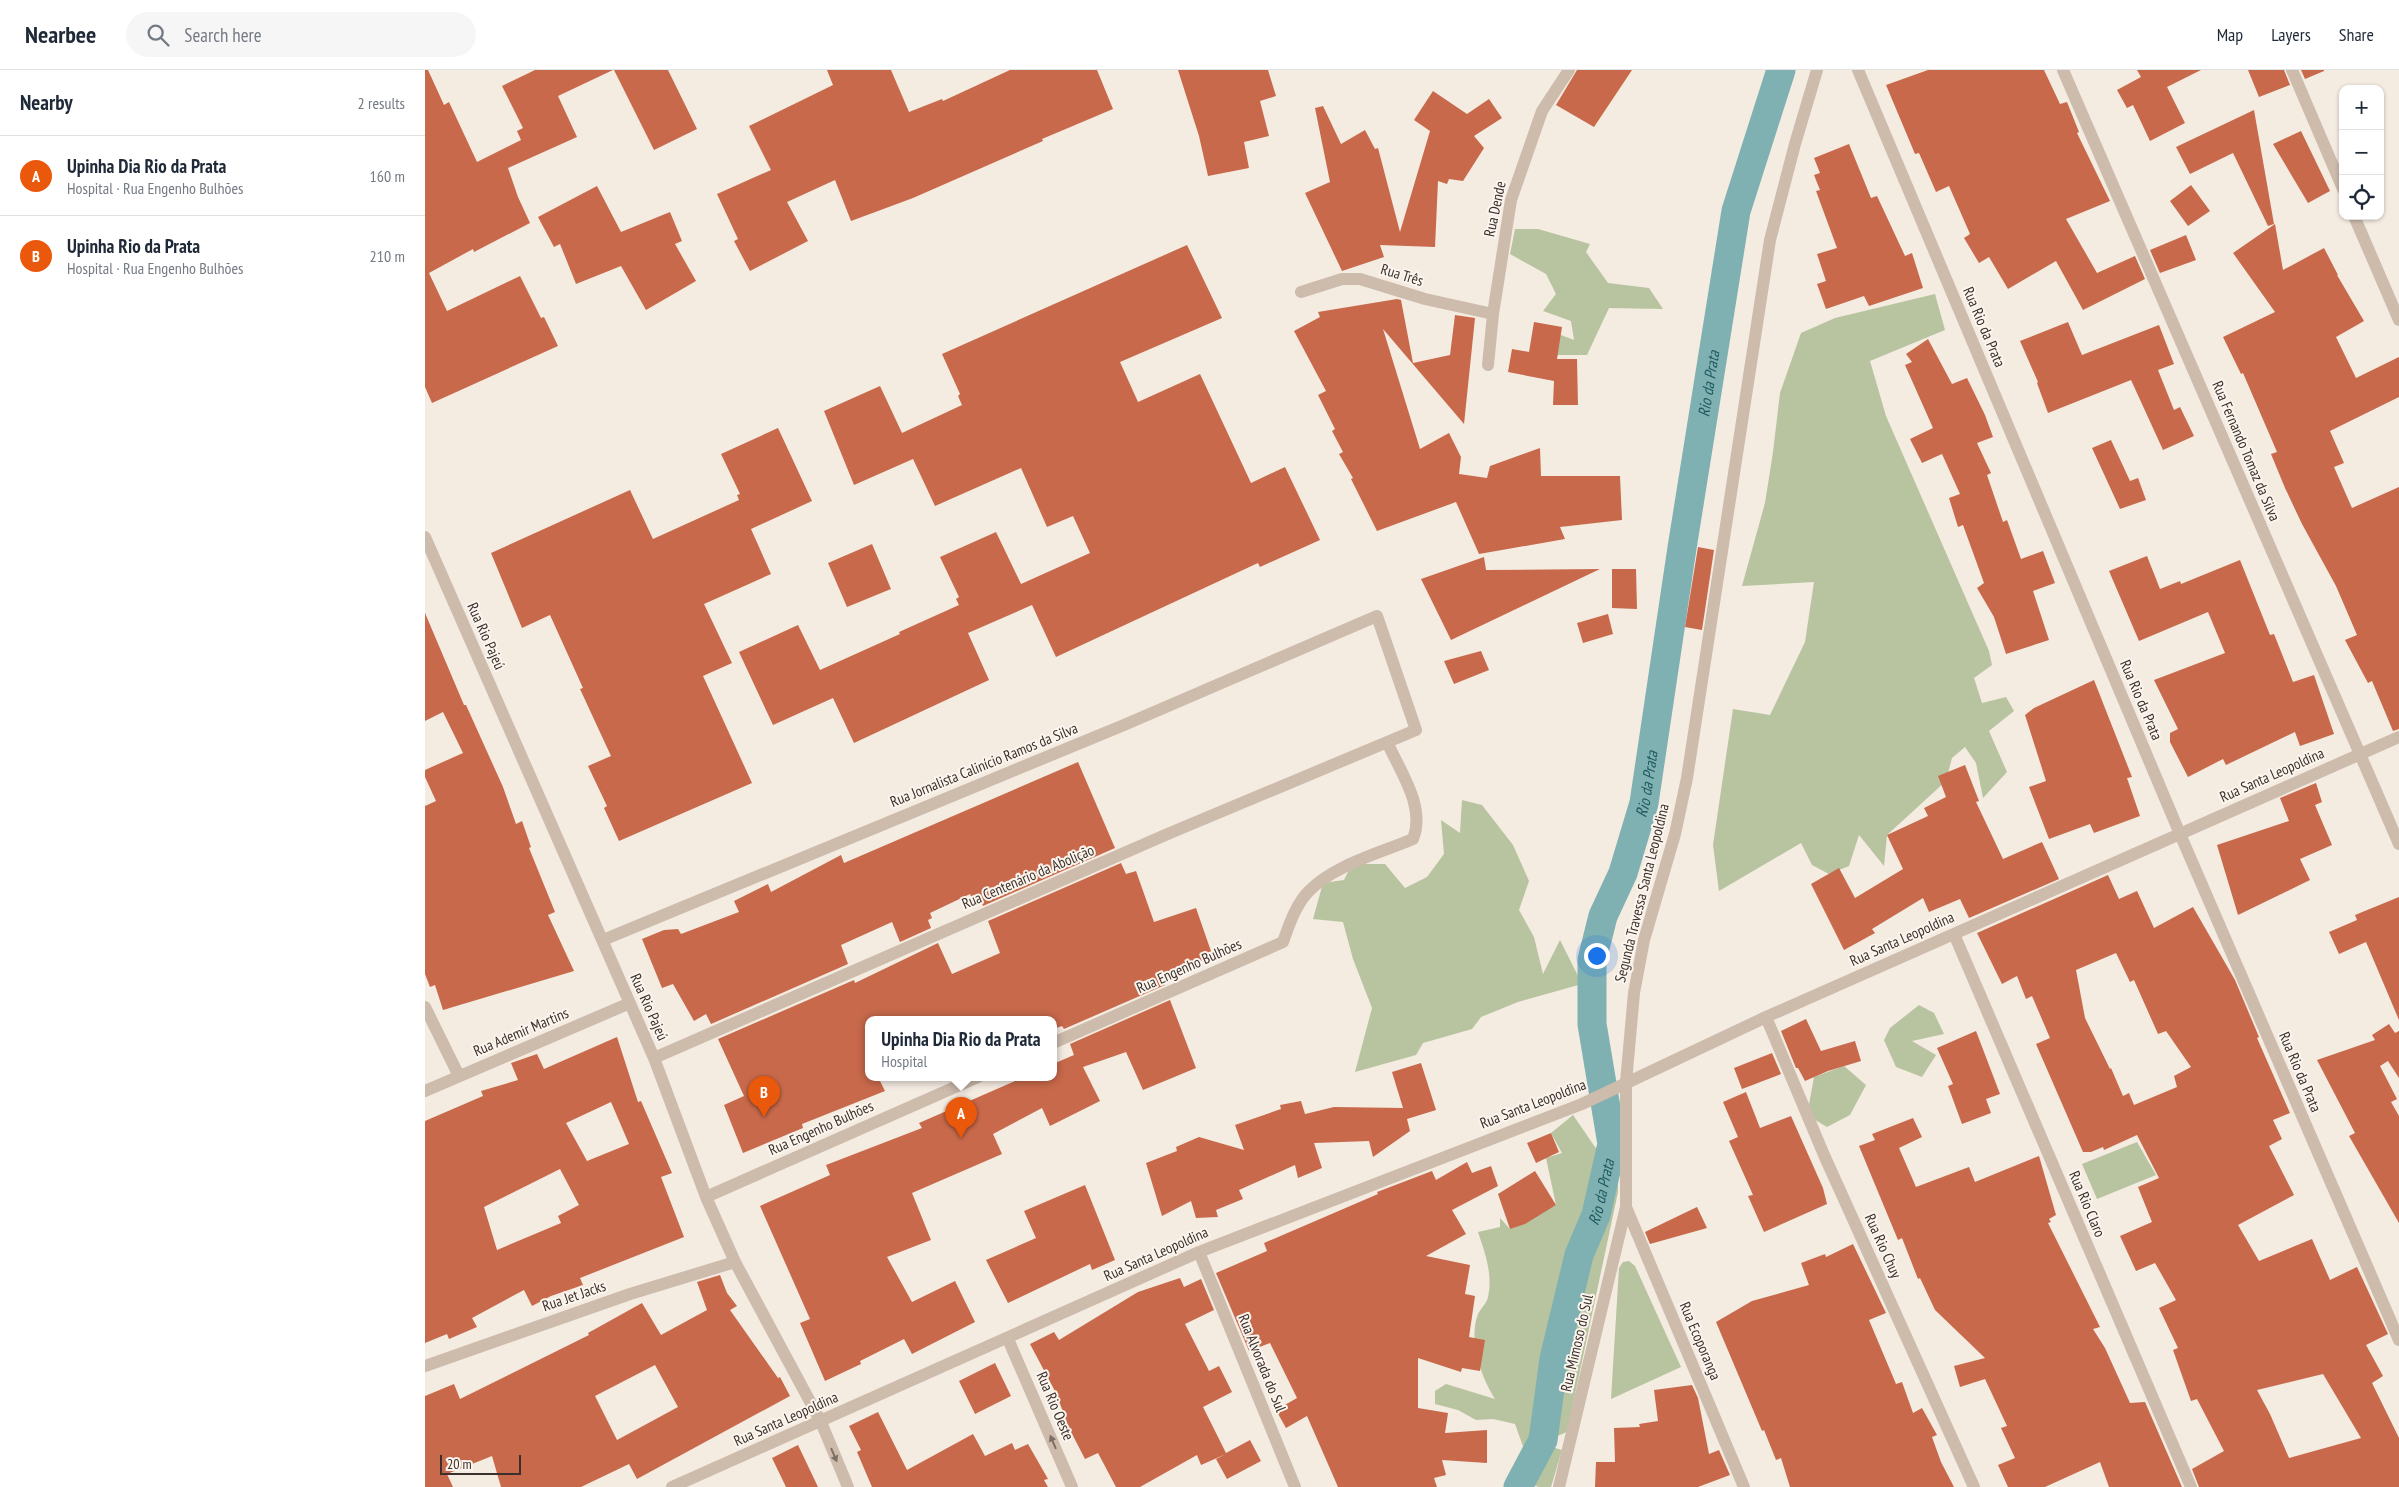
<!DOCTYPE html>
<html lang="en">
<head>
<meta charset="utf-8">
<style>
  :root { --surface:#fff; --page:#f6f6f7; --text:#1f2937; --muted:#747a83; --line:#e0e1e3; --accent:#ea580c }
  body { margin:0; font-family:"PT Sans Narrow",sans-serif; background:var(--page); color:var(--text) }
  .controls { position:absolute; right:15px; top:15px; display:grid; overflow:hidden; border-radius:10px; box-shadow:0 1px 4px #0004 }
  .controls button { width:45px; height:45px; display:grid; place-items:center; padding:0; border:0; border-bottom:1px solid var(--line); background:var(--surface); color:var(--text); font:25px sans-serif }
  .scale { position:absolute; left:15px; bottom:12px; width:81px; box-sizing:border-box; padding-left:5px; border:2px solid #3b302b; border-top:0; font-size:14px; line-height:18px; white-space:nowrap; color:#3b302b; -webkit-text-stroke:4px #fbf5ee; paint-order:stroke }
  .you { position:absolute; left:1171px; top:885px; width:18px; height:18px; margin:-12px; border:4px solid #fff; border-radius:50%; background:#1a73e8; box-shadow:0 0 0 8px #1a73e833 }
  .badge { display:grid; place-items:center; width:32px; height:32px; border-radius:50%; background:var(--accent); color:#fff; font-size:16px; font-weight:700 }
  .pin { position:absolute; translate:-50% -41px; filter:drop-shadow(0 1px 2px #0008) }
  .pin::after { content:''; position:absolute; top:26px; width:18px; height:15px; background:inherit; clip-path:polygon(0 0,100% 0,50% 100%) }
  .popup { position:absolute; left:440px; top:946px; width:192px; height:65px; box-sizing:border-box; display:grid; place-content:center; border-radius:10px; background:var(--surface); filter:drop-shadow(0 1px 4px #0005); font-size:16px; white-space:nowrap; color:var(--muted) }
  .popup b { font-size:19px; color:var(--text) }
  .popup::after { content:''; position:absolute; left:50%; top:100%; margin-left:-10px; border:10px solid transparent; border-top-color:var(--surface) }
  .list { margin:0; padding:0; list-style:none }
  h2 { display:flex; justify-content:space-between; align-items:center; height:65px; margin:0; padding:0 20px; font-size:21px }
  h2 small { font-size:16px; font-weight:400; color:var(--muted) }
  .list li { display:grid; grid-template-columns:32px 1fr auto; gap:15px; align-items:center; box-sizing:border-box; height:80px; padding:0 20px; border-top:1px solid var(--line) }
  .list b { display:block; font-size:19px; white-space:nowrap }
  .list p { margin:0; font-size:16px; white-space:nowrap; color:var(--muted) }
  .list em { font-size:16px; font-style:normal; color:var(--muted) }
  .icon { flex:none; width:28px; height:28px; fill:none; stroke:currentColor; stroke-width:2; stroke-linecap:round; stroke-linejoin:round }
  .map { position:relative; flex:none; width:1974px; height:1417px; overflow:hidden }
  header { display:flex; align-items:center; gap:30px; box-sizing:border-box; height:70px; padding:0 25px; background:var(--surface); border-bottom:1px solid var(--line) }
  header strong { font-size:24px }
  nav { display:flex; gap:28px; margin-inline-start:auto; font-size:18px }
  .search { width:350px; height:45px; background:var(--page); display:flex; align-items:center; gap:12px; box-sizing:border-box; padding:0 18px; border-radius:28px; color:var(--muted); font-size:19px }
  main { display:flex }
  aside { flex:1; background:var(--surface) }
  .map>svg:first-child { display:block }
  .green { fill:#b8c4a0 }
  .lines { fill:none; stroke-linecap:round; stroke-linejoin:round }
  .canal { stroke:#7fb0b2; stroke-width:29 }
  .building { fill:#c8694b; fill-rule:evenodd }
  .street { stroke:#cdbbac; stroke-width:12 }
  .oneway { fill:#7d6f65 }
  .labels { text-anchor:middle; stroke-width:4; stroke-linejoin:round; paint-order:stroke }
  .street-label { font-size:15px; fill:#3b302b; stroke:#fbf5ee }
  .water-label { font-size:16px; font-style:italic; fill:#1f5a5e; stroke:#fbf5ee }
</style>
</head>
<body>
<header>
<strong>Nearbee</strong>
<div class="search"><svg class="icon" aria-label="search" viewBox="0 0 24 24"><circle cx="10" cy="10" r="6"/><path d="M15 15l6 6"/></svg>Search here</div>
<nav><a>Map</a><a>Layers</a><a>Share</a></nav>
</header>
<main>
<aside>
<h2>Nearby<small>2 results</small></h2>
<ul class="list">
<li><span class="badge">A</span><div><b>Upinha Dia Rio da Prata</b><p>Hospital · Rua Engenho Bulhões</p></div><em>160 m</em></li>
<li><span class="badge">B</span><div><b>Upinha Rio da Prata</b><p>Hospital · Rua Engenho Bulhões</p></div><em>210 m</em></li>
</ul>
</aside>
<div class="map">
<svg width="1974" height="1417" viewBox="0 0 1974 1417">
  <rect width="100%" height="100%" fill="#f4ebe1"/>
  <path class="green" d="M1090 159H1113L1165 174 1161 182 1183 213 1224 218 1238 239 1184 238 1162 285H1120L1136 265 1149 270 1146 251 1118 241 1131 224 1121 204 1085 184Z
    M1510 224 1520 260 1445 291 1461 346 1564 581 1567 595 1549 608 1557 633 1581 627 1589 641 1564 661 1582 702 1558 728 1551 693 1540 677 1527 688 1521 711 1462 765 1459 796 1434 765 1424 796 1404 804 1387 795 1376 773 1294 821 1288 775 1308 639 1345 645 1380 572 1389 512 1317 516 1340 433 1348 382 1355 323 1376 263 1410 248Z
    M1037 730 1057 735 1088 775 1104 811 1094 840 1109 867 1118 904 1135 870 1157 914 1093 932 1056 947 1047 959 998 973 991 985 930 1002 947 938 928 889 918 852 888 849 898 813 919 810 927 794H960L980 818 1002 807 1019 784 1016 750 1035 763Z
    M1494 935 1509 943 1519 964 1487 971 1511 985 1497 1007 1471 997 1459 970 1465 958Z
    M1419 996 1441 1015 1425 1045 1402 1057 1382 1045 1389 1007Z
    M1148 1045 1170 1077 1193 1095V1122L1142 1362 1130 1367 1127 1377 1137 1380 1126 1417H1114L1089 1409 1100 1382 1090 1354 1068 1349 1051 1350 1033 1340 1010 1334V1321L1021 1314 1070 1329C1056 1307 1043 1270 1053 1244 1056 1238 1062 1233 1063 1227 1068 1204 1060 1183 1053 1162L1075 1157V1148L1085 1159 1131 1135 1121 1088 1137 1083 1126 1063Z
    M1712 1072 1731 1105 1672 1129 1657 1094Z
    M1204 1191 1210 1196 1256 1297 1186 1329 1194 1198 1198 1192Z"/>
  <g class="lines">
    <path class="canal" id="s1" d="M1093 1417 1118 1370 1129 1289 1154 1185 1171 1145 1187 1074 1167 954V890L1178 846 1198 803 1219 733 1257 478 1311 141 1356 0"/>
  </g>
  <path class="building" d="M0 0H3L19 35 24 32 52 92 96 70 92 61 98 58 77 16 110 0H188L133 26 152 67 83 98 93 127 105 153 49 182 48 179 4 203 22 241 95 206 116 248 119 247 133 276 7 333 0 317Z
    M189 0H243L272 59 229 80Z
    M402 0H466L484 42 517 29 518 31 585 0H672L688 39 617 69 618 71 488 128 426 151 410 110 362 132 383 171 325 201 309 171 313 169 292 124 346 100 324 56 408 15Z
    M753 0H843L851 26 835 31 844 66 819 72 824 98 783 106 774 66Z
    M1152 0H1207L1169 57 1131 35Z
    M1503 0H1619L1635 34 1642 32 1654 62 1652 63 1685 131 1641 149 1672 203 1710 186 1720 209 1658 240 1631 191 1583 219 1564 187 1554 193 1539 168 1545 164 1524 116 1511 122 1494 83 1490 84 1461 15Z
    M1712 0H1776L1742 17 1760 53 1725 71 1708 35 1702 38 1692 20 1716 7Z
    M1823 0H1859L1865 15 1834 27Z
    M1876 0H1899V1L1880 9Z
    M1008 21 1042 44 1064 29 1077 48 1049 66 1059 78 1038 111 1024 109 1022 114 1013 111 1010 177 955 175 959 187 917 201 880 123 905 112 890 38 898 36 916 74 940 60 950 79 953 78 975 162 1005 61 989 50Z
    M1829 40 1849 154 1843 156 1808 83 1765 104 1751 77Z
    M1876 61 1905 121 1883 133 1848 74Z
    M1424 74 1446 128 1452 126 1480 186 1487 183 1498 218 1444 236 1439 226 1401 239 1392 214 1401 211 1392 184 1412 178 1391 121 1395 120 1389 105 1395 103 1389 88Z
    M1766 115 1785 141 1763 156 1745 131Z
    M172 116 196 162 245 142 257 171 250 174 271 211 221 240 196 196 151 214 135 174 129 177 113 147Z
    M1850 154 1858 200 1899 178 1913 205H1912L1939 251 1911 267 1931 308 1974 287V327L1905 361 1919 393 1909 397 1927 438 1974 417V659L1968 661 1947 611 1943 613 1920 570 1932 565 1911 516 1877 454 1860 418 1846 384 1852 382 1818 303 1816 304 1798 267 1850 242 1808 183Z
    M1761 165 1771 190 1735 203 1725 180Z
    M762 175 797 248 695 292 713 332 775 304 826 413 860 397 895 470 835 497 833 493 631 587 607 535 543 563 564 610 429 673 408 628 348 655 314 582 373 555 395 600 475 564 474 562 534 535 531 529 534 527 515 487 571 462 596 514 665 483 648 446 622 457 596 398 510 436 488 389 429 415 399 341 455 316 477 363 537 335 533 326 535 324 517 284Z
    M972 229 976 230 988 293 1025 285 1030 245 1050 248 1039 354 958 259 995 379 1024 363 1036 387 1034 404 1062 408 1065 396 1115 378 1116 406H1195L1197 450 1135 457 1140 469 1054 484 1031 432 952 461 926 409 928 408 914 384 918 382 907 361 910 359 893 325 901 321 869 261 895 247 893 242Z
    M1109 252 1137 257 1132 289H1152L1153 335H1128L1129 311 1083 302 1087 279 1104 282Z
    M1643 252 1657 285 1734 255 1749 294 1733 300 1749 340 1755 337 1769 366 1738 380 1706 310 1623 343 1612 313 1613 312 1595 271Z
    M1503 269 1527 314 1542 308 1560 345 1568 367 1552 373 1566 403 1562 405 1578 452 1582 450 1596 489 1618 481 1630 513 1608 521 1624 570 1581 584 1569 547 1552 518 1559 513 1538 455 1533 457 1524 428 1535 424 1517 384 1497 393 1485 369 1508 358 1480 295 1487 292 1481 284Z
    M353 358 387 431 326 459 346 504 279 534 307 593 278 606 327 713 194 771 179 738 182 736 163 696 186 686 155 619 158 618 125 545 97 558 66 483 205 420 228 469 314 430 312 425 315 424 296 384Z
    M1686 370 1705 411 1713 408 1721 430 1695 439 1667 378Z
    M447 474 466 519 422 537 403 493Z
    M1273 477 1289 480 1277 560 1260 557Z
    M1722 486 1735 519 1755 511 1756 514 1815 490 1845 565 1849 564 1868 612 1889 605 1909 664 1875 676 1870 662 1801 695 1798 689 1763 707 1745 672V663L1753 659 1729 610 1800 583 1783 542 1714 571 1684 501Z
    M1059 487 1061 500 1175 499 1026 570 996 509Z
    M1187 499H1211L1212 539 1187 538Z
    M0 543 39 635H41L78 717 91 754 97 751 106 777 104 778 130 842 123 845 149 901 18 940 10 915 5 917 0 904V736L11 731 0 707V700L38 683 18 642 0 651Z
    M1183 544 1188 564 1158 573 1152 553Z
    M1056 581 1064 600 1029 614 1019 591Z
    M1669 610 1707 707 1702 708 1715 746 1669 763 1665 754 1624 769 1604 717 1621 711 1600 645 1609 638Z
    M653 692 690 778 558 836 555 828 548 831 545 824 505 843 507 848 503 850 506 858 475 872 467 852 416 875 423 894 286 954 281 944 269 951 248 914 237 918 217 869 239 860 253 859 256 864 314 842 309 831 343 814 346 822 416 785 419 793Z
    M1540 695 1554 731 1551 732 1578 789 1617 772 1634 809 1544 848 1535 829 1504 842 1498 828 1447 859 1450 863 1419 880 1386 814 1414 798 1430 828 1478 799 1462 765 1503 746 1499 738 1521 727 1513 706Z
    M1891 713 1897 732 1890 735 1907 775 1875 789 1885 810 1813 845 1792 775 1864 751 1855 728Z
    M696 793 701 804 711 801 729 852 771 838 788 887 736 904 740 915 639 959 637 956 628 959V949H444V1007H453L460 1021 377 1054 378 1058 318 1083 299 1035 319 1026 293 969 429 910 430 913 513 873 527 904 575 883 563 851Z
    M1683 805 1694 829 1712 821 1729 858 1768 837 1810 910 1834 967 1832 968 1865 1043 1848 1050 1857 1069 1844 1076 1869 1125 1813 1155 1834 1191 1887 1169 1905 1210 1932 1197 1963 1264 1941 1275 1958 1306 1947 1313 1974 1368V1417H1774L1767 1399 1799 1381 1772 1329 1766 1331 1748 1280 1753 1278 1734 1238 1751 1230 1730 1193 1711 1201 1695 1166 1727 1152 1713 1117 1734 1108 1712 1065 1679 1080 1678 1077 1666 1082H1658L1611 974 1625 968 1607 926 1601 929 1592 906 1577 914 1552 863ZM1691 883 1705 912 1709 910 1733 964 1741 961 1766 997 1749 1006 1752 1017 1709 1035 1704 1023 1698 1026 1686 998 1685 999 1660 948 1651 900ZM1898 1304 1936 1368 1864 1388 1845 1344 1832 1320Z
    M1974 827V950L1941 872 1914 884 1904 862 1932 850 1930 845Z
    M745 930 771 998 718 1020 701 982 658 997 675 1031 625 1056 617 1038 568 1064 577 1084 487 1123 506 1170 462 1187 487 1232 530 1211 550 1252 487 1284 479 1269 435 1291 436 1294 400 1311 375 1253 385 1249 335 1136 405 1105 401 1095 497 1058 494 1053 599 1007H628V994L649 985 645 974Z
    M1381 949 1396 981 1430 971 1436 991 1403 1001 1380 1011 1373 998H1371L1356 961Z
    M1964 954 1970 963 1974 961V1008L1963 991 1955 996 1972 1029 1966 1032 1974 1046V1153L1924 1066 1930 1063 1892 990 1950 970 1947 965Z
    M1551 961 1575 1024 1561 1029 1566 1043 1537 1054 1523 1016 1528 1014 1512 978Z
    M192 967 213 1032 216 1031 247 1103 236 1107 259 1167 155 1208 158 1215 126 1226 107 1236 99 1220 47 1248 52 1257 24 1269 22 1264 0 1273V1051L58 1026 56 1021 93 1010 86 993 112 984 119 999ZM186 1032 204 1074 162 1091 141 1053ZM135 1099 154 1135 133 1146 136 1153 72 1180 59 1137Z
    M1347 983 1356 1004 1317 1019 1309 998Z
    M996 993 1011 1040 982 1049 985 1061 948 1087 944 1071 889 1073 897 1098 873 1108 870 1095 814 1120 818 1129 791 1140 793 1147 771 1148 766 1131 737 1146 721 1093 752 1081 751 1077 774 1067 819 1080 810 1055 856 1039 855 1035 876 1031 880 1044 909 1037 978 1038 967 1002Z
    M1321 1022 1335 1058 1366 1046 1398 1118 1402 1134 1339 1162 1323 1126 1328 1125 1304 1071 1313 1067 1298 1032Z
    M1488 1048 1497 1067 1474 1078 1491 1117 1544 1097 1550 1112 1614 1086 1631 1145 1624 1149 1626 1152 1623 1153 1675 1257 1668 1259 1680 1278 1705 1333 1720 1332 1757 1417H1684L1675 1392 1620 1417H1583L1573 1395 1590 1388 1576 1358 1582 1356 1560 1309 1535 1317 1529 1296 1560 1288 1510 1240 1495 1208 1493 1209 1477 1168 1473 1170 1434 1076 1450 1070 1447 1064Z
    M1126 1063 1134 1082 1111 1093 1102 1073Z
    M1042 1092 1047 1103 1066 1096 1073 1116 1027 1140 1041 1164 1001 1186 1045 1195 1040 1224 1050 1226 1044 1267 1060 1270 1055 1301 1037 1298 1036 1302 993 1288V1338L1023 1343 1020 1363 1062 1360V1393L1017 1390 1021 1405 1009 1408 1012 1417H913L882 1346 861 1358 851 1340 872 1328 845 1273 824 1281 791 1203 842 1181 839 1173 953 1124 952 1122 1007 1101 1011 1110Z
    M1110 1101 1131 1135 1100 1154 1085 1159 1073 1124Z
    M660 1115 690 1190 667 1200 665 1194 583 1233 561 1190 611 1168 599 1141Z
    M1272 1137 1282 1158 1225 1174 1220 1162Z
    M1428 1174 1461 1243 1444 1250 1471 1314 1477 1312 1488 1343 1497 1338 1512 1365 1507 1367 1516 1392 1529 1417H1365L1356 1388 1351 1390 1339 1360 1337 1361 1291 1252 1327 1231 1384 1215 1376 1193 1400 1184 1401 1187Z
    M295 1205 302 1223 312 1236 305 1240 353 1308 355 1307 365 1326 212 1409 204 1394 156 1417H76L67 1386 22 1404 28 1417H0V1326L29 1314 35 1329 164 1265 163 1263 217 1233 236 1265 282 1240 272 1212ZM230 1295 253 1337 192 1370 170 1326Z
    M755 1208 759 1217 776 1209 789 1240 760 1254 784 1301 794 1296 807 1322 778 1337 801 1383 825 1370 836 1391 802 1409 791 1389 801 1384 776 1395 772 1385 715 1417H691L673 1383 660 1389 644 1358 631 1323 605 1274 629 1262 634 1270 713 1222Z
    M570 1293 586 1326 550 1344 534 1311Z
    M1267 1315 1273 1328 1284 1384 1294 1380 1305 1405 1273 1417H1170L1171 1392H1190L1189 1358 1215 1357 1214 1354 1233 1351 1229 1320Z
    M453 1342 482 1400 548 1364 560 1386 587 1373 590 1380 603 1374 623 1409 619 1410 623 1417H447L432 1382 436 1380 424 1356Z
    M373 1375 393 1417H361L347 1388Z"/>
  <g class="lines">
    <path class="street" d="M1433 0 1755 764 1974 1270
      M1638 0 1974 774
      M1867 0 1918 119
      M1929 146 1974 250
      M876 222 917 209H935L1000 229 1068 244
      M1063 295 1068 244 1086 130 1117 41 1144 0
      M0 467 229 988 281 1127 310 1192 396 1352 423 1417
      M1529 864 1766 1417
      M178 870 699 655 952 546 991 660 745 763 229 988
      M0 937 34 1006
      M1341 947 1399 1085 1549 1417
      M628 973 858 872C864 855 871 834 884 821 909 795 955 783 988 769 1001 737 975 701 962 672
      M0 1021 205 933
      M281 1127 553 1007
      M1201 1137 1319 1417
      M774 1182 870 1417
      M583 1269 647 1417
      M0 1296 205 1224 310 1192
      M247 1417 774 1182 1157 1034 1341 947 1974 667
      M1134 1417 1201 1137V1012L1209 923 1219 870 1250 764 1262 708 1345 170 1370 74 1392 0"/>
  </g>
  <defs><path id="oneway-solid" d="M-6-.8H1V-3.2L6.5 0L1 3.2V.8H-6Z" transform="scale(1.25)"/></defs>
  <g class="oneway">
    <use href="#oneway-solid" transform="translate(628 1372) rotate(-113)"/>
    <use href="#oneway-solid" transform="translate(409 1385) rotate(67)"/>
  </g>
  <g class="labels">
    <g class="street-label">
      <text transform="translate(1070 139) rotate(-78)" y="5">Rua Dende</text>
      <text transform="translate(977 205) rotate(17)" y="5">Rua Três</text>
      <text transform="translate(1559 257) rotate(67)" y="5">Rua Rio da Prata</text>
      <text transform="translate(1821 381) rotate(67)" y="5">Rua Fernando Tomaz da Silva</text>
      <text transform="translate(61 566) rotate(66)" y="5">Rua Rio Pajeú</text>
      <text transform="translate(1716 630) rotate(67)" y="5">Rua Rio da Prata</text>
      <text transform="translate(559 695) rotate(-22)" y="5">Rua Jornalista Calinício Ramos da Silva</text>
      <text transform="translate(1847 705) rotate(-24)" y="5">Rua Santa Leopoldina</text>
      <text transform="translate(603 807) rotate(-23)" y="5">Rua Centenário da Abolição</text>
      <text transform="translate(1217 823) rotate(-76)" y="5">Segunda Travessa Santa Leopoldina</text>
      <text transform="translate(1477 869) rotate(-24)" y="5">Rua Santa Leopoldina</text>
      <text transform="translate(764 896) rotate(-24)" y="5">Rua Engenho Bulhões</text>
      <text transform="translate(224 937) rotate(66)" y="5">Rua Rio Pajeú</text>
      <text transform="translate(96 962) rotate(-23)" y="5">Rua Ademir Martins</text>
      <text transform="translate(1875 1002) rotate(67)" y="5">Rua Rio da Prata</text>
      <text transform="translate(1108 1034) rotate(-21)" y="5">Rua Santa Leopoldina</text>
      <text transform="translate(396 1058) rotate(-24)" y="5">Rua Engenho Bulhões</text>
      <text transform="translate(1662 1134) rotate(67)" y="5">Rua Rio Claro</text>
      <text transform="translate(1458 1176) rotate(66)" y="5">Rua Rio Chuy</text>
      <text transform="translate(731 1184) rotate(-24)" y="5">Rua Santa Leopoldina</text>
      <text transform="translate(149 1226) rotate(-19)" y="5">Rua Jet Jacks</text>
      <text transform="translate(1275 1271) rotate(67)" y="5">Rua Ecoporanga</text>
      <text transform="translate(1152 1273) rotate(-77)" y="5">Rua Mimoso do Sul</text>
      <text transform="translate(837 1293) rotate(68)" y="5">Rua Alvorada do Sul</text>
      <text transform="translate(630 1336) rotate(67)" y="5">Rua Rio Oeste</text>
      <text transform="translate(361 1349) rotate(-24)" y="5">Rua Santa Leopoldina</text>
    </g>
    <g class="water-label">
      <text dy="6" stroke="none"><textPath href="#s1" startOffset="1134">Rio da Prata</textPath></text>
      <text dy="6" stroke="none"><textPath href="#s1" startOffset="729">Rio da Prata</textPath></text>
      <text dy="6" stroke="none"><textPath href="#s1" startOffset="309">Rio da Prata</textPath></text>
    </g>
  </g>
</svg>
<div class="controls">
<button>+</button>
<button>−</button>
<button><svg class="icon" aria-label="locate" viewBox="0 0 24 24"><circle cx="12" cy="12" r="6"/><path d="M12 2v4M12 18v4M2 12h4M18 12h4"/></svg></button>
</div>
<div class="scale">20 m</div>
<div class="you"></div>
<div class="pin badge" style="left:536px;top:1068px">A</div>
<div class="popup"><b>Upinha Dia Rio da Prata</b>Hospital</div>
<div class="pin badge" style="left:339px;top:1047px">B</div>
</div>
</main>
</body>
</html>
